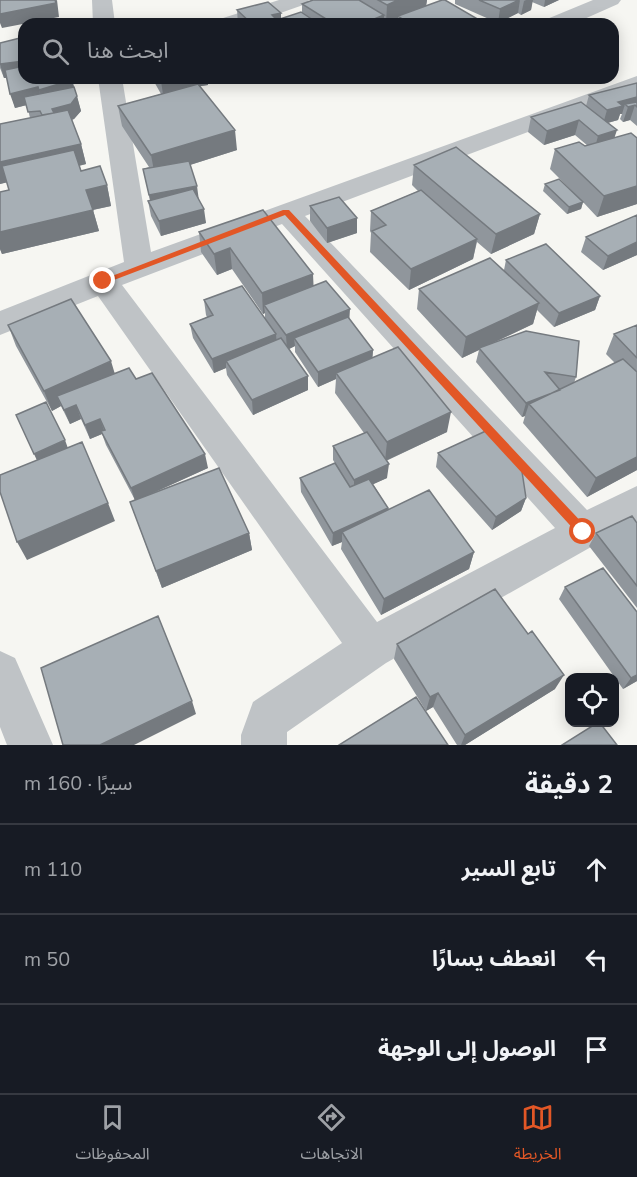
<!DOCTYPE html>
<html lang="ar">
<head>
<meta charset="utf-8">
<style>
  :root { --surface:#171b24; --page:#20242c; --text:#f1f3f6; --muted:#9ea1a6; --line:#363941; --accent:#e25726 }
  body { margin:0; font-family:"Nunito Sans","Noto Sans Arabic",sans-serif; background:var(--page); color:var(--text); direction:rtl }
  .controls { position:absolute; right:18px; bottom:18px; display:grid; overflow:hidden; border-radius:12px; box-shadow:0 3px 15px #0003 }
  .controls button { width:54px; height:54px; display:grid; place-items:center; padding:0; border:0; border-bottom:2px solid var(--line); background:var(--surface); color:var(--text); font:30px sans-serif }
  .stop { position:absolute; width:18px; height:18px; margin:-14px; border:4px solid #e25726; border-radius:50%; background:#fff }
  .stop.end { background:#e25726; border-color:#fff; box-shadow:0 2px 6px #0008 }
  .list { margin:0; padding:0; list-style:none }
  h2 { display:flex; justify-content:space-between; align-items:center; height:78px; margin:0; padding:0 24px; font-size:26px }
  h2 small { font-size:20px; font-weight:400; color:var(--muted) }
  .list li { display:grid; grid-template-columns:39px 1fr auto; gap:18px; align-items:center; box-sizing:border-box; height:90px; padding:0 24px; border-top:2px solid var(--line) }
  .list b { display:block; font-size:22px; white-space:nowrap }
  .list em { font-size:20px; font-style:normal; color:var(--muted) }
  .icon { flex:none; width:33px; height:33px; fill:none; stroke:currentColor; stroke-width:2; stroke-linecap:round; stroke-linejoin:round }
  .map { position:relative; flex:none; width:637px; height:745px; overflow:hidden; direction:ltr }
  .search { position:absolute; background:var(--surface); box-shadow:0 3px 15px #0003; left:18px; right:18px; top:18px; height:66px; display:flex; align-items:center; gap:15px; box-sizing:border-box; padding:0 21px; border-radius:18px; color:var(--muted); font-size:22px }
  .sheet { height:348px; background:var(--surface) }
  nav { display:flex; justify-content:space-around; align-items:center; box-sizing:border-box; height:84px; border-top:2px solid var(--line); background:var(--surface); font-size:16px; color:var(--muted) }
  nav a { display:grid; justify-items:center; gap:3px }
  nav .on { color:var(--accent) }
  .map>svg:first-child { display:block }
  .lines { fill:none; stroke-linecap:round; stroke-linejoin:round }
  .minor { fill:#bfc3c6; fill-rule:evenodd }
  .wall { fill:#90969c }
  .shaded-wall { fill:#757a7f }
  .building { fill:#a7afb5; stroke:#757a7f; stroke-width:1.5 }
  .route { fill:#e25726 }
</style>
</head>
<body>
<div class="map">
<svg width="637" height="745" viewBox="0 0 637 745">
  <rect width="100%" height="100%" fill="#f6f6f2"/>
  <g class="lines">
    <path class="minor" d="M92 0H112L115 24H93Z
      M279 0H309L306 4 249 24H217L220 19Z
      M593 0H621L618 4 573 24H544L547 19Z
      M637 76V91L305 216 587 510 637 486V521L386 663 287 732V745H241V735L253 702 342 643 98 296 0 335V311L124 262 98 78H122L151 252ZM282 224 555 528 377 622 122 285Z
      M0 651 15 658 53 745H7L0 727Z"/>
  </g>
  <path class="wall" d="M313 0H427L426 6 480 24H397L398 19 386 24 384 23V24H238L237 10 281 19 302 12V4Z
    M455 0H559L544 7 532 2 531 10 521 15 518 13 498 23 455 4Z
    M0 43 72 80 81 111 74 119 72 120 81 144 86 164 79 166 81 171 107 185 111 206 93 210 99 231 2 254 0 249V192L9 190 7 182 0 184V124L30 118 27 105 15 108 7 78H4L0 68Z
    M152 78H207L208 85 200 86 237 150 190 165 198 198 206 223 161 236 151 216 148 201 150 200 143 169 149 167 122 126 118 106 161 94Z
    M637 83V126L630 120 623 122 620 119 622 114H620L618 120 608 123 615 138H637V204L597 217 583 202 581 209 567 214 543 191 545 184 572 191 550 169 555 149 588 146 575 135 544 145 528 132 531 117 586 106 589 95Z
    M414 165 540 214 534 234 491 254 477 242 473 259 409 290 370 252 371 233 370 231 371 211 418 191 412 185Z
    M310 206 357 218V233L327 243 310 221Z
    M637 215V255L603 270 581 252 586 237Z
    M199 232 314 286 349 319 373 350 372 358 447 432 386 461 387 478 373 484 388 508V510L474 552 469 569 381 615 341 549 342 542 332 546 301 492 300 478 335 463 333 460V446L364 433 335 393 336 379 318 387 295 352V346L289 349 308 376V390L253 415 227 375 226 368 214 373 193 338 190 324 207 317 206 315 204 300 265 318V313L263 314 232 269 217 275 201 252Z
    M506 260 600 296 595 310 554 327 537 310 533 324 493 343 576 377 574 383 615 363 606 354 614 334 637 325V470L587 497 523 423 525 416 522 417 476 362 479 350 462 358 417 309 419 289 504 270Z
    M8 325 115 373 136 379 208 468 151 494 249 533 252 550 162 588 130 502 135 500 106 445 102 434 90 439 81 419 70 424 61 406 52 411 16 346Z
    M438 453 526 498 521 511 492 530 436 467Z
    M637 523V608L589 546 596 533Z
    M565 587 637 612V681L623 689 559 599Z
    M397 644 555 689 465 745H457L433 707 426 711 394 659Z"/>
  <path class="shaded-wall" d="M57 0 59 17 2 28 0 23V14Z
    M398 0H427L426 6 398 16V19L386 24 387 5Z
    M520 0 518 13 498 23 500 9Z
    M526 0H533L531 10 521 15 524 1Z
    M545 0H559L544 7Z
    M281 13V23L277 20V24H268L272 15Z
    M384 15V24H362Z
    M24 61V76L4 78 0 64Z
    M177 78H207L208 85 195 87 164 101 161 81Z
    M72 80 76 94 43 104 39 90Z
    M38 87 42 101 15 108 10 94Z
    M77 96 81 111 74 119 57 123 52 109Z
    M637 97V107L635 105 630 120 623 122 628 107 625 104 622 114H620L618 120 603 124 607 110 618 102Z
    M579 120 575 135 544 145 547 131Z
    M235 130 237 150 155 176 151 155Z
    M617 130 612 145 594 151 598 136Z
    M81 144 86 164 0 184V162Z
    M107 185 111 206 92 210 86 190Z
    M197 186 199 201 152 209 149 195Z
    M637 186V204L597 217 604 196Z
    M583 202 581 209 567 214 569 207Z
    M204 209 206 223 161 236 159 221Z
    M93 210 99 231 2 254 0 249V232Z
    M540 214 534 234 491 254 496 234Z
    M357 218V233L327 243V228Z
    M477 239 473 259 409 290 411 269Z
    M637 242V255L603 270 608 256Z
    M230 248 232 269 217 275 214 254Z
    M313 274 314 295 264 305 265 313 263 314 262 293Z
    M600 296 595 310 554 327 559 313Z
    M539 303 533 324 480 349 479 348V350L462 358 466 337Z
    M350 309 349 324 294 338 295 346 287 350 286 335Z
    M276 334 277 348 226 361V368L214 373 212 359Z
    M373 350 372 365 336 373V379L318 387V372Z
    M111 361 117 381 57 396 61 406 52 411 44 391Z
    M308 376V390L253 415 252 400Z
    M560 390 529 404 525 416 522 417 526 403Z
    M76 405 81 419 70 424 64 410Z
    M451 412 447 432 385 461 387 442Z
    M100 419 105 433 101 431 102 434 90 439 85 425Z
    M65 440 70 454 40 467 34 454Z
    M205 454 208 468 135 501 131 488Z
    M637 457V470L587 497 596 478Z
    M389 464 387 478 354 493V480Z
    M526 498 521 511 492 530 496 517Z
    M108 503 115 521 27 560 17 542Z
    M388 508 387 521 342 532V542L332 546 333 533Z
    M249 533 252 550 162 588 156 571Z
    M474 552 469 569 381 615 384 599Z
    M564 675 555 689 465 745H461L465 735Z
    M637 675V681L623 689 631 678Z
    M438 693 433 707 426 711 430 697Z
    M192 701 196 714 134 745H100Z"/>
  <path class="building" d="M0 0H55L56 3 0 14Z
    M313 0H359L384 15 362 24H334L302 4Z
    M378 0H398L387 5Z
    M442 0H445L481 21 472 24H410L398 16Z
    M479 0H519L500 9Z
    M268 2 281 13 272 15 277 20 268 24H252L237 10Z
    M301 12 319 24H283L277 20Z
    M226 19 233 24H212Z
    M180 21 181 24H167Z
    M24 37V61L0 64V43Z
    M24 66V78H71L72 80 39 90 38 87 10 94 5 70Z
    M159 78H177L161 81Z
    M637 83V97L618 102 623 106 607 110 589 95Z
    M198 84 235 130 151 155 118 106Z
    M74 87 77 96 71 104 52 109 54 113 42 115 40 111 28 112 24 97Z
    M581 102 617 130 598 136 579 120 547 131 531 117Z
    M637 102V107L635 105 628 107 625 104Z
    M68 110 81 144 0 162V124Z
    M631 133 637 138V186L604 196 555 149 579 142 585 146Z
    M456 147 540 214 496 234 414 165Z
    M74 150 81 171 100 166 107 185 86 190 93 210 0 232V192L9 190 2 166Z
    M189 161 197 186 149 195 143 169Z
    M559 179 583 202 569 207 545 184Z
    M193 189 204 209 159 221 148 201Z
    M421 190 477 239 411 269 372 231 386 225 371 211Z
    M339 197 357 218 327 228 310 206Z
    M263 210 313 274 262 293 230 248 214 254 199 232Z
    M637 215V242L608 256 586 237Z
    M546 244 600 296 559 313 506 260Z
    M490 258 539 303 466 337 419 289Z
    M326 281 350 309 286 335 264 305Z
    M242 286 276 334 212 359 190 324 213 315 204 300Z
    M71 299 111 361 44 391 8 325Z
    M348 317 373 350 318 372 294 338Z
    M637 325V358L614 334Z
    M526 331 579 341 576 377 545 372 560 390 526 403 479 348Z
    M281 338 308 376 252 400 226 361Z
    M398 347 451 412 387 442 336 373Z
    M623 359 637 372V457L596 478 529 404Z
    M129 368 136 379 152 373 205 454 131 488 101 431 105 430 100 419 85 425 76 405 64 410 57 396Z
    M46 402 65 440 34 454 16 415Z
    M488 430 521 465 526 498 496 517 438 453Z
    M367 432 389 464 354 480 333 446Z
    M82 442 108 503 17 542 0 492V475Z
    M335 463 350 487 369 479 388 508 333 533 300 478Z
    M219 468 249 533 156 571 130 502Z
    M429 490 474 552 384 599 342 532Z
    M632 516 637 523V586L596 533Z
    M603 568 637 612V675L631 678 565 587Z
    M495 589 528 634 532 631 564 675 465 735 438 693 430 697 397 644Z
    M158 616 192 701 100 745H63L41 668Z
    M416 697 448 745H339Z
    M597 723H600L617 745H562Z"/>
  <path class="route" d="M283 210H289L587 528V535H579L285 215 106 283 99 281Z"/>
</svg>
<div class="controls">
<button><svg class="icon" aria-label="locate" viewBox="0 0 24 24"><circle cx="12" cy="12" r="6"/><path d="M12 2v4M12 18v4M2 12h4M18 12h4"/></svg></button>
</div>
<div class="stop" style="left:583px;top:532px"></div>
<div class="stop end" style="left:103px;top:281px"></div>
<div class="search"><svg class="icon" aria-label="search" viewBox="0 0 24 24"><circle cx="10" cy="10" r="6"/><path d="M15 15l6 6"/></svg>ابحث هنا</div>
</div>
<section class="sheet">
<h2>2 دقيقة<small>سيرًا · 160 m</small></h2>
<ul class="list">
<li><svg class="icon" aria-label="ahead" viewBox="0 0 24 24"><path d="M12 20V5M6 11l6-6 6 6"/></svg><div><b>تابع السير</b></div><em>110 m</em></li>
<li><svg class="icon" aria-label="left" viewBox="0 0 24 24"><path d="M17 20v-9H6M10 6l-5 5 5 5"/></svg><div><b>انعطف يسارًا</b></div><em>50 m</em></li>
<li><svg class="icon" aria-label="arrive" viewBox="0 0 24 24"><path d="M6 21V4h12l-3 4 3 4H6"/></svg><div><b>الوصول إلى الوجهة</b></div></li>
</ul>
</section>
<nav>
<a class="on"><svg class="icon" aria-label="map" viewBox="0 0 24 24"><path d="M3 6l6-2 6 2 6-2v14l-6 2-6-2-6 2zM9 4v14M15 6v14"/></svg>الخريطة</a>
<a><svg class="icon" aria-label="directions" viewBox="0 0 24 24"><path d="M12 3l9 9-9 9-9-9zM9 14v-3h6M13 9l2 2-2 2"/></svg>الاتجاهات</a>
<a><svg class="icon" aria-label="saved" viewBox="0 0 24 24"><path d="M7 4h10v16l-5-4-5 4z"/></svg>المحفوظات</a>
</nav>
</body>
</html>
